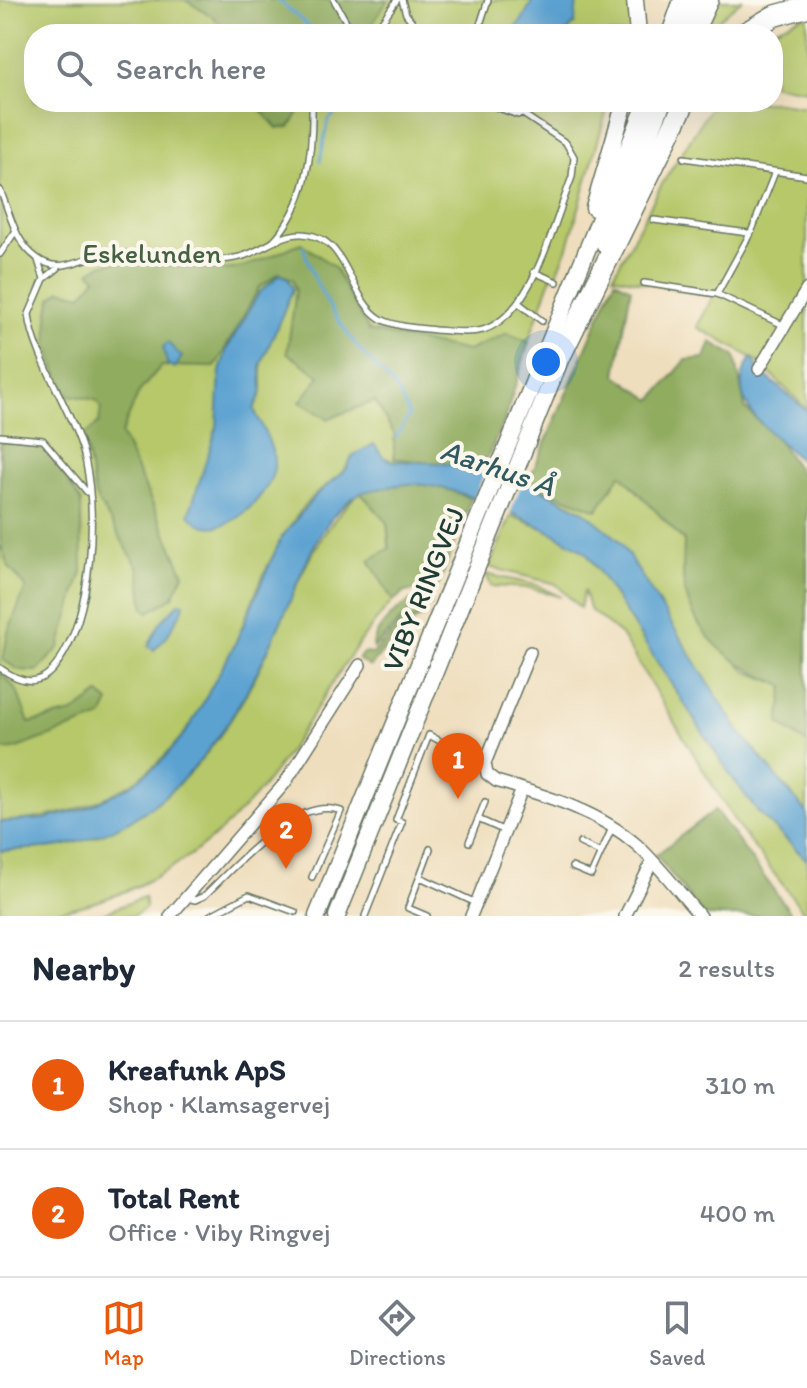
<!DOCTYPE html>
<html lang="en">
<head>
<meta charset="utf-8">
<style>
  :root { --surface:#fff; --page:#f6f6f7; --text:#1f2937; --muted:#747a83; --line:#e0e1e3; --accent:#ea580c }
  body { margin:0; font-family:Itim,sans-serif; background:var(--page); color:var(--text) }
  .you { position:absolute; left:546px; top:362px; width:28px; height:28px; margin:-20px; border:6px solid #fff; border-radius:50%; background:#1a73e8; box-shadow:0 0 0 12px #1a73e833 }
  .badge { display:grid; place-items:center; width:52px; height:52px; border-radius:50%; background:var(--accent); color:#fff; font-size:26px; font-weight:700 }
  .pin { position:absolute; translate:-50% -66px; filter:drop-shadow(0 2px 4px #0008) }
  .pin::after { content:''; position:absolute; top:42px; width:28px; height:24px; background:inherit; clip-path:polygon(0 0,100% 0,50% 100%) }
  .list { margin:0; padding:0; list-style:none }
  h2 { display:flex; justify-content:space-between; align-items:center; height:104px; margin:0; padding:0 32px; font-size:34px }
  h2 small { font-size:26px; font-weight:400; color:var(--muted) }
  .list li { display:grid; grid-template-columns:52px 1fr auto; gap:24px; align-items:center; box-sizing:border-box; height:128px; padding:0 32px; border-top:2px solid var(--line) }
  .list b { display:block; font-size:30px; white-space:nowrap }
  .list p { margin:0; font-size:26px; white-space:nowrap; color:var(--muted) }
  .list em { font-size:26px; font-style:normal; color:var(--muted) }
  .icon { flex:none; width:44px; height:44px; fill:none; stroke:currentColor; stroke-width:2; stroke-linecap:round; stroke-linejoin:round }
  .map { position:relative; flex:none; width:807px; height:916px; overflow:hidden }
  .search { position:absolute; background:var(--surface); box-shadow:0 8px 32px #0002; left:24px; right:24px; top:24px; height:88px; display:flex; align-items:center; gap:20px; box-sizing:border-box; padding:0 28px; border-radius:32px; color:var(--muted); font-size:30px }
  .sheet { height:360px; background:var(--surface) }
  nav { display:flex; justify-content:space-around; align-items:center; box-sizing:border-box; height:112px; border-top:2px solid var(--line); background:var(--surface); font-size:22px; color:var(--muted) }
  nav a { display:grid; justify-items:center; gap:4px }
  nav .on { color:var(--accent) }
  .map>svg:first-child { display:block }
  .green { fill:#b6c86b; stroke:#6a8250; stroke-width:2; fill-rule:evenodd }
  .forest { fill:#90ac5f; stroke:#58744a; stroke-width:2 }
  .water { fill:#5ba2d1; stroke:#3d7082; stroke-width:2 }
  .pier { fill:#efdebd }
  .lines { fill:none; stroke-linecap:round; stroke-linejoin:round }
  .stream { stroke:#5ba2d1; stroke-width:3 }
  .service-casing { stroke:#687564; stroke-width:8 }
  .minor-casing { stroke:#687564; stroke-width:14 }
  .secondary-casing { stroke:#687564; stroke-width:19 }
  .motorway-casing { stroke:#687564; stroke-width:23 }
  .service { stroke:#fff; stroke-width:5 }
  .minor { stroke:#fff; stroke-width:11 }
  .secondary { stroke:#fff; stroke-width:16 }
  .motorway { stroke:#fff; stroke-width:20 }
  .labels { text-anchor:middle; stroke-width:8; stroke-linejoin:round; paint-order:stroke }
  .park-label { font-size:28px; fill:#456042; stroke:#fbf7ec }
  .street-label { font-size:28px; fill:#1f3d34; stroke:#fbf7ec }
  .water-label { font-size:30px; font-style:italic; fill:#315b63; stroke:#fbf7ec }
</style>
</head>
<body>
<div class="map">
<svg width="807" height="916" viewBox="0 0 807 916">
  <rect width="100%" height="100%" fill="#fbf7ec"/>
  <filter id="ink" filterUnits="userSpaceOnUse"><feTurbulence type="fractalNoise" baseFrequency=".0125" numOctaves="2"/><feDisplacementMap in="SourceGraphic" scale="16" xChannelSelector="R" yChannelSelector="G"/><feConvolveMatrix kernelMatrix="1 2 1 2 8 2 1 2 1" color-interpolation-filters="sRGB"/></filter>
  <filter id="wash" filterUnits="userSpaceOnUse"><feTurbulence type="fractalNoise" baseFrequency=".006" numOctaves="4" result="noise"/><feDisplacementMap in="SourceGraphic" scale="32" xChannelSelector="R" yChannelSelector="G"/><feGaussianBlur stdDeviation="1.8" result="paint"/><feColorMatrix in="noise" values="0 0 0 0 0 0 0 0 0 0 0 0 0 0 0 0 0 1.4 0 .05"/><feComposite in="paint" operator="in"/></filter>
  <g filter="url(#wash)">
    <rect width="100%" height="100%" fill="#efdebd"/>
    <path class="green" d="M0 0H631L633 34H34V102H609L568 247 556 276H552L482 469 352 456C344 476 330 481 315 495 297 511 286 534 274 554 258 582 248 614 235 644 184 757 128 814 0 822ZM262 362V392L253 409 274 457 211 450 217 427Z
      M716 0H742L721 18 710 34H701Z
      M807 14V90L773 85V34H763Z
      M714 102H773L807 107V409L756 360 697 327 713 296 613 276 662 184Z
      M621 473 684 541 685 591 745 671 784 686 779 723 807 744V813L741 733 584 511 528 483 562 494Z
      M360 492 387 522 393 601C346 652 316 715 275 771 208 861 113 916 0 916V851C20 849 41 849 61 846 171 825 236 728 276 632 299 579 317 531 360 492Z
      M493 500 496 501 328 916 348 859Z
      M511 516 553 532 586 552 733 779 760 814 807 860V916L739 828 621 635 589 609 584 590 580 608 556 584 489 567Z
      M486 574 536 585 561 597 530 588 491 586Z
      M144 897 146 908 133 916H96Z"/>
    <path class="forest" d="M185 0H388L366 34H231L213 17Z
      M261 102H305L290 127 277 128 261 110Z
      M301 243 334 267 369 331 468 351 507 333 529 342 503 424 482 469H476L394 458V434L375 401 328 419 300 402 320 376 287 353 296 290 293 279 279 273 259 288 215 367 161 366 139 392 121 434 184 574 173 597 149 612 144 609 139 569 95 496 84 436 99 423 101 408 96 400 69 395C49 361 42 335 52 297L61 290 82 295 96 278 90 272C112 247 203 277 237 268 259 263 281 251 301 243Z
      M615 280 631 288 616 375 652 400 686 360 705 358 711 342 735 356 745 408 778 440 807 483V744L779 723 784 686C739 668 697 641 685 591 681 576 684 556 684 541L621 474 597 510 528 483Z
      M0 442 36 443 46 450 81 501 82 572 59 648 37 671 19 670 3 660 8 632 26 587 8 566 0 543Z
      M411 483 446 488 471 499 439 585 405 592 393 601 369 560 390 548 387 522 360 492Z
      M424 595 431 605 409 612 373 649C372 627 405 601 424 595Z
      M424 611 427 615 405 625 370 667 358 659 363 653 373 654 403 621Z
      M0 671 17 691 29 723 73 713 99 694 109 702 102 717 14 749 0 750Z
      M715 810 793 916H704L656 855Z"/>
    <path class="water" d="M533 0H577L575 23 566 34H509L522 20Z
      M280 274 288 278 293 289 261 365 262 392 254 409C261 425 276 450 274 468 271 495 216 552 189 514L217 427 220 371 227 349 259 293Z
      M168 343 182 357 175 368 167 364 163 347Z
      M752 357 759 370 807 411V469C782 436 716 405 752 357Z
      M374 444 383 457 393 461 442 463 528 483 584 511 619 540 740 733 807 813V860L760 814 733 779 586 552C545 527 461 485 412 484 403 483 392 487 382 488 375 490 365 490 359 494 324 514 307 559 293 594 247 702 188 822 61 846 41 849 20 849 0 851V822L45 819 84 809 130 786 162 761 189 728 234 646 281 538 316 495 347 469 352 456Z
      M179 603H184L183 609 166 638 154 650 148 646 160 623Z"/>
    <path class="pier" d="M486 468 523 480 509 517 473 503Z"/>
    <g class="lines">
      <path class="stream" d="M278 0 318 34
        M320 161 328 121 345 102
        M303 246C313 282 334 317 357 346 377 371 399 384 409 416L396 437"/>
    </g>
  </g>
  <g filter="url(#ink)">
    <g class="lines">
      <g class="service-casing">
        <path id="service" d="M334 0 353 34
          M402 0 406 14 422 34
          M373 34 397 0
          M477 34 488 0
          M482 102 518 115
          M684 158 807 176
          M0 190C11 215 14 241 37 258 62 277 85 254 112 253 153 253 199 267 240 257 260 252 281 233 302 234 350 236 347 298 381 319 396 327 418 328 435 330 451 331 467 334 483 330 533 314 554 222 572 177L574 157 566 143 505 102
          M654 220 748 233
          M273 241C308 204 313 151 312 102
          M0 254 15 232
          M38 260 44 279
          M534 272 557 282
          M644 283 717 294 783 325
          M717 294 752 230 775 172
          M520 304 542 321
          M0 436 43 440 87 492
          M0 668C21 683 40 688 57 664 93 615 99 508 83 451 71 409 33 355 29 314L44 279 58 268
          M478 819 505 831
          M469 842 485 802
          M580 843 601 853
          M572 867 591 875 612 828
          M420 877 476 903
          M187 898 195 900 204 896C234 868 296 794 341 811L312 877
          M209 916 249 895 295 912
          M365 916 402 822 396 820 429 735 440 741
          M427 916 408 908 430 849"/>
      </g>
      <g class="minor-casing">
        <path id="minor" d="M759 369 807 289
          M530 652 485 763 487 774 496 781C546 796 597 810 637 845 660 866 680 893 700 916
          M170 916 285 783 360 665
          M471 916 522 789
          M625 916 652 862"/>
      </g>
      <g class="secondary-casing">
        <path id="secondary" d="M635 0 638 34
          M670 34 682 0
          M683 34 696 0
          M694 34 710 0
          M594 208 625 102
          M605 245 663 102
          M317 916 647 102
          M337 916 566 345"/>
      </g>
      <g class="motorway-casing">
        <path id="motorway" d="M743 34 774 16 807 7
          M562 353 685 102"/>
      </g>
      <use href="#service" class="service"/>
      <use href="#minor" class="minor"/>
      <use href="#secondary" class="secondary"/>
      <use href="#motorway" class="motorway"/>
    </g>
  </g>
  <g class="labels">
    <g class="park-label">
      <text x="152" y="263">Eskelunden</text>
    </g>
    <g class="street-label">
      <text transform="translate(423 589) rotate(-68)" y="10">VIBY RINGVEJ</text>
    </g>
    <g class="water-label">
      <text transform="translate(498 468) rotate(19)" y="10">Aarhus Å</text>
    </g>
  </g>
</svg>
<div class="you"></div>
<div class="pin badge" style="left:458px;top:799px">1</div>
<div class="pin badge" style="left:286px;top:869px">2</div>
<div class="search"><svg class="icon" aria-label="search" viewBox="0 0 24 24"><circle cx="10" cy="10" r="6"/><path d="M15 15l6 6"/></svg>Search here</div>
</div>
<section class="sheet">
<h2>Nearby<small>2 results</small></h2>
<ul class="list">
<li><span class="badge">1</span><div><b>Kreafunk ApS</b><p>Shop · Klamsagervej</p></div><em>310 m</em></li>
<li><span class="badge">2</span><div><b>Total Rent</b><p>Office · Viby Ringvej</p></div><em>400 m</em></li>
</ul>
</section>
<nav>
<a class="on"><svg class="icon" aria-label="map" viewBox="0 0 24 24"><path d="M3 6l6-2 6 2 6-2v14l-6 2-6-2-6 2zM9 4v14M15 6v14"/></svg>Map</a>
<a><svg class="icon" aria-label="directions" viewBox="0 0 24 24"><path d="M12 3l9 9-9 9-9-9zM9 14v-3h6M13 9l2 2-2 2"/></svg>Directions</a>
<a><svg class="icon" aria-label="saved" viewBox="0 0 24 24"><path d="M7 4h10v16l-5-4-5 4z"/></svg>Saved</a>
</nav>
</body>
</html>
